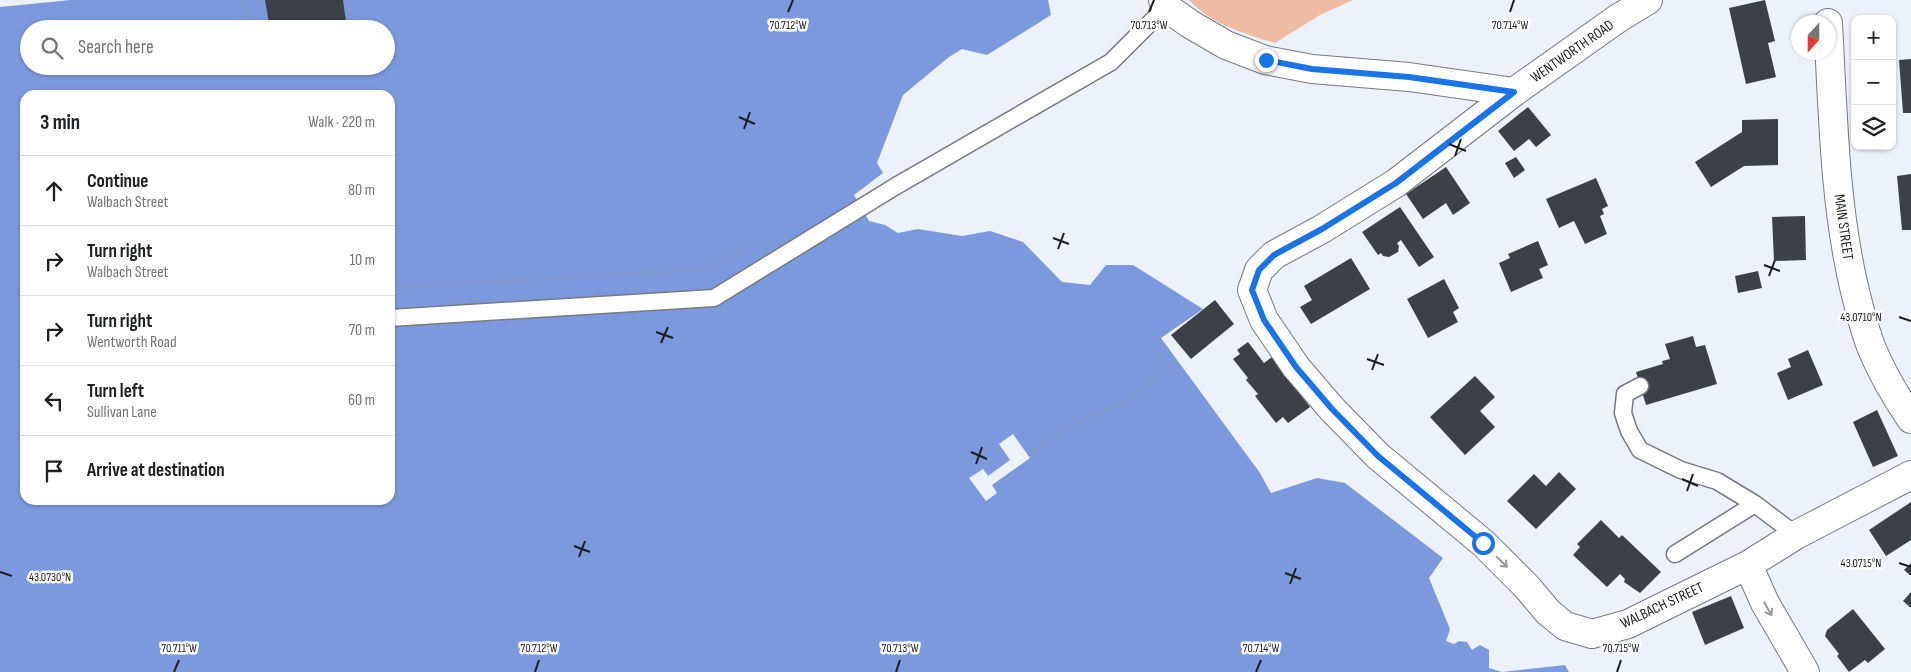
<!DOCTYPE html>
<html lang="en">
<head>
<meta charset="utf-8">
<style>
  :root { --surface:#fff; --page:#f2f2f2; --text:#202124; --muted:#757577; --line:#e0e0e0 }
  body { margin:0; font-family:"Sofia Sans Condensed",sans-serif; background:var(--page); color:var(--text) }
  .controls { position:absolute; right:15px; top:15px; display:grid; overflow:hidden; border-radius:10px; box-shadow:0 1px 4px #0004 }
  .controls button { width:45px; height:45px; display:grid; place-items:center; padding:0; border:0; border-bottom:1px solid var(--line); background:var(--surface); color:var(--text); font:25px sans-serif }
  .compass { position:absolute; left:1791px; top:15px; width:45px; height:45px; border-radius:50%; background:var(--surface); box-shadow:0 1px 4px #0004; rotate:201deg }
  .stop { position:absolute; width:15px; height:15px; margin:-11px; border:4px solid #1a73e8; border-radius:50%; background:#fff }
  .stop.end { background:#1a73e8; border-color:#fff; box-shadow:0 1px 5px #0008 }
  .list { margin:0; padding:0; list-style:none }
  h2 { display:flex; justify-content:space-between; align-items:center; height:65px; margin:0; padding:0 20px; font-size:21px }
  h2 small { font-size:16px; font-weight:400; color:var(--muted) }
  .list li { display:grid; grid-template-columns:32px 1fr auto; gap:15px; align-items:center; box-sizing:border-box; height:70px; padding:0 20px; border-top:1px solid var(--line) }
  .list b { display:block; font-size:19px; white-space:nowrap }
  .list p { margin:0; font-size:16px; white-space:nowrap; color:var(--muted) }
  .list em { font-size:16px; font-style:normal; color:var(--muted) }
  .icon { flex:none; width:28px; height:28px; fill:none; stroke:currentColor; stroke-width:2; stroke-linecap:round; stroke-linejoin:round }
  .map { position:relative; flex:none; width:1911px; height:672px; overflow:hidden }
  .search { position:absolute; background:var(--surface); box-shadow:0 1px 4px #0004; left:20px; top:20px; width:375px; height:55px; display:flex; align-items:center; gap:12px; box-sizing:border-box; padding:0 18px; border-radius:28px; color:var(--muted); font-size:19px }
  .panel { position:absolute; background:var(--surface); box-shadow:0 1px 4px #0004; left:20px; top:90px; width:375px; height:415px; border-radius:15px }
  .map>svg:first-child { display:block }
  .green { fill:#eebca5 }
  .water { fill:#7d99dd; fill-rule:evenodd }
  .pier { fill:#edf1fa }
  .building { fill:#3d4047 }
  .lines { fill:none; stroke-linecap:round; stroke-linejoin:round }
  .lane-casing { stroke:#767a82; stroke-width:19 }
  .street-casing { stroke:#767a82; stroke-width:30 }
  .secondary-casing { stroke:#767a82; stroke-width:30 }
  .path { stroke:#94979d; stroke-width:3; stroke-dasharray:1 4; stroke-linecap:butt }
  .lane { stroke:#fff; stroke-width:16 }
  .street { stroke:#fff; stroke-width:28 }
  .secondary { stroke:#fff; stroke-width:28 }
  .oneway { stroke:#98999b }
  .route { stroke:#1a73e8; stroke-width:6 }
  .ticks { fill:none; stroke:#1b1d20; stroke-width:2 }
  .labels { text-anchor:middle; stroke-width:5; stroke-linejoin:round; paint-order:stroke }
  .street-label { font-size:15px; fill:#1b1d20; stroke:#fff }
  .ticks-label { font-size:12px; text-anchor:middle; fill:#1b1d20; stroke:#fff; stroke-width:5; stroke-linejoin:round; paint-order:stroke }
</style>
</head>
<body>
<div class="map">
<svg width="1911" height="672" viewBox="0 0 1911 672">
  <rect width="100%" height="100%" fill="#edf1fa"/>
  <path class="green" d="M1189 0H1353L1320 15 1275 43C1245 34 1211 24 1189 0Z"/>
  <path class="water" d="M71 0H1048L1051 15 987 55 962 49 949 57 903 95 877 163 883 173 854 195 869 221 885 225 898 233 918 229 962 236 990 231 1023 242 1062 282 1090 285 1106 265H1133L1203 309 1161 338 1260 473 1271 493 1317 478 1345 483 1443 558 1429 578 1450 629 1446 641 1454 644 1459 641 1467 642 1472 650 1480 645 1489 650V668L1502 672H0V7ZM29 29H386V66H29ZM25 95H390V500H25Z
    M1565 665 1569 672H1502Z"/>
  <path class="pier" d="M1013 434 1030 458 992 485 997 493 986 501 969 478 983 469 988 476 1010 460 999 444Z"/>
  <path class="building" d="M265 0H343L347 29H270Z
    M1765 0 1775 41 1768 43 1776 77 1746 84 1729 8Z
    M1911 59V113H1903L1899 60Z
    M1528 107 1551 135 1536 147 1529 139 1514 151 1498 131Z
    M1778 119V165L1744 166 1711 187 1695 162 1742 132V120Z
    M1516 157 1525 170 1514 178 1505 163Z
    M1446 167 1470 203 1453 215 1446 203 1423 219 1406 194Z
    M1911 174V230H1902L1897 176Z
    M1596 178 1608 206 1602 209 1604 214 1600 216 1607 234 1585 244 1574 221 1559 228 1546 199Z
    M1400 207 1434 257 1419 267 1401 240 1397 243 1399 246 1398 252 1389 257 1383 256 1381 253 1378 255 1362 232Z
    M1805 216 1806 260 1774 261 1772 217Z
    M1538 241 1548 265 1539 269 1543 278 1511 292 1499 263 1510 258 1508 254Z
    M1351 258 1370 289 1311 324 1300 307 1312 300 1304 286Z
    M1758 271 1762 288 1738 293 1735 276Z
    M1444 279 1459 308 1453 312 1458 322 1428 338 1407 299Z
    M1215 300 1234 324 1191 359 1171 335Z
    M1693 336 1696 347 1705 345 1717 384 1646 405 1636 372 1663 364 1662 361 1670 359 1665 344Z
    M1248 342 1264 363 1272 357 1310 407 1288 423 1283 417 1276 423 1255 396 1258 394 1246 380 1248 378 1233 359 1240 354 1237 350Z
    M1808 350 1823 385 1788 400 1777 373 1791 367 1788 359Z
    M1475 376 1495 397 1480 411 1495 427 1465 455 1430 417Z
    M1877 410 1898 456 1873 467 1853 422Z
    M1559 472 1576 489 1536 529 1507 501 1534 474 1546 486Z
    M1911 502V540L1886 556 1869 530Z
    M1601 520 1619 538 1622 535 1661 572 1640 593 1624 582 1625 579 1620 574 1607 587 1573 555 1580 547 1577 544Z
    M1911 563V576L1904 570Z
    M1911 592V608L1903 601Z
    M1731 596 1744 628 1705 645 1692 612Z
    M1853 609 1885 649 1868 663 1865 660 1849 672 1837 656 1839 654 1825 636 1827 630Z"/>
  <g class="lines">
    <g class="lane-casing">
      <path id="lane" d="M390 318 714 298 896 186 1111 62 1166 7
        M1640 386 1625 394 1623 413 1629 431 1640 450 1681 470 1717 481 1755 504 1796 535
        M1675 554 1755 504"/>
    </g>
    <g class="street-casing">
      <path id="street" d="M1163 0 1166 7 1190 24 1226 45 1265 60 1312 69 1409 77 1514 92
        M1648 0 1617 19 1514 92 1396 183 1322 229 1274 255 1259 270 1252 290 1264 320 1296 367 1332 409 1378 456 1483 543 1527 587 1548 612 1565 626 1592 634 1628 624 1748 565 1796 535 1911 475
        M1748 565 1765 603 1805 672"/>
    </g>
    <g class="secondary-casing">
      <path id="secondary" d="M1828 23C1833 111 1834 201 1854 287 1859 308 1864 329 1872 349 1882 373 1896 397 1911 419"/>
    </g>
    <path class="path" d="M244 0 249 29
      M258 0 263 29
      M348 0 354 29
      M255 66V69
      M349 66 351 75
      M390 288 710 269 755 243
      M1155 350 1169 365
      M1028 455 1063 430 1086 418 1128 402 1176 359"/>
    <use href="#lane" class="lane"/>
    <use href="#street" class="street"/>
    <use href="#secondary" class="secondary"/>
  </g>
  <defs><path id="oneway-shaft" d="M-6 0H5M1.5-3L5.5 0L1.5 3" fill="none" stroke-width="1.6" stroke-linecap="round" stroke-linejoin="round" transform="scale(1.25)"/></defs>
  <g class="oneway">
    <use href="#oneway-shaft" transform="translate(1502 562) rotate(44)"/>
    <use href="#oneway-shaft" transform="translate(1768 609) rotate(61)"/>
  </g>
  <g class="lines">
    <path class="route" d="M1266 60 1312 69 1409 77 1514 92 1396 183 1322 229 1274 255 1259 270 1252 290 1264 320 1296 367 1332 409 1378 456 1483 543"/>
  </g>
  <path class="ticks" d="M788 12 793 0M1149 12 1154 0M1510 12 1514 0M739 117 755 124M744 129 750 112M1449 144 1466 151M1455 156 1461 139M1053 238 1069 244M1058 249 1064 233M1764 265 1780 271M1769 276 1775 260M1899 317 1911 321M656 332 673 338M661 343 668 327M1367 359 1384 365M1372 370 1378 354M971 452 987 459M976 464 982 447M1682 479 1698 486M1687 491 1693 474M574 546 590 552M579 557 585 541M1899 563 1911 567M0 572 12 576M1285 573 1301 579M1290 584 1296 568M174 672 179 660M535 672 539 660M896 672 900 660M1256 672 1261 660M1617 672 1621 660"/>
  <g class="labels">
    <g class="street-label">
      <text transform="translate(1572 51) rotate(-35)" y="5">WENTWORTH ROAD</text>
      <text transform="translate(1844 227) rotate(82)" y="5">MAIN STREET</text>
      <text transform="translate(1662 605) rotate(-25)" y="5">WALBACH STREET</text>
    </g>
  </g>
  <g class="ticks-label">
    <text x="1149" y="29">70.713°W</text>
    <text x="788" y="29">70.712°W</text>
    <text x="1510" y="29">70.714°W</text>
    <text x="1861" y="321">43.0710°N</text>
    <text x="1861" y="567">43.0715°N</text>
    <text x="50" y="581">43.0730°N</text>
    <text x="179" y="652">70.711°W</text>
    <text x="539" y="652">70.712°W</text>
    <text x="900" y="652">70.713°W</text>
    <text x="1261" y="652">70.714°W</text>
    <text x="1621" y="652">70.715°W</text>
  </g>
</svg>
<div class="controls">
<button>+</button>
<button>−</button>
<button><svg class="icon" aria-label="layers" viewBox="0 0 24 24"><path d="M12 4l9 5-9 5-9-5zM3 14l9 5 9-5"/></svg></button>
</div>
<svg class="compass" viewBox="-18 -18 36 36"><path d="M0-13l5 13h-10z" fill="#e53935"/><path d="M0 13l5-13h-10z" fill="#757577"/></svg>
<div class="stop" style="left:1483px;top:543px"></div>
<div class="stop end" style="left:1266px;top:60px"></div>
<div class="search"><svg class="icon" aria-label="search" viewBox="0 0 24 24"><circle cx="10" cy="10" r="6"/><path d="M15 15l6 6"/></svg>Search here</div>
<section class="panel">
<h2>3 min<small>Walk · 220 m</small></h2>
<ul class="list">
<li><svg class="icon" aria-label="ahead" viewBox="0 0 24 24"><path d="M12 20V5M6 11l6-6 6 6"/></svg><div><b>Continue</b><p>Walbach Street</p></div><em>80 m</em></li>
<li><svg class="icon" aria-label="right" viewBox="0 0 24 24"><path d="M7 20v-9h11M14 6l5 5-5 5"/></svg><div><b>Turn right</b><p>Walbach Street</p></div><em>10 m</em></li>
<li><svg class="icon" aria-label="right" viewBox="0 0 24 24"><path d="M7 20v-9h11M14 6l5 5-5 5"/></svg><div><b>Turn right</b><p>Wentworth Road</p></div><em>70 m</em></li>
<li><svg class="icon" aria-label="left" viewBox="0 0 24 24"><path d="M17 20v-9H6M10 6l-5 5 5 5"/></svg><div><b>Turn left</b><p>Sullivan Lane</p></div><em>60 m</em></li>
<li><svg class="icon" aria-label="arrive" viewBox="0 0 24 24"><path d="M6 21V4h12l-3 4 3 4H6"/></svg><div><b>Arrive at destination</b></div></li>
</ul>
</section>
</div>
</body>
</html>
